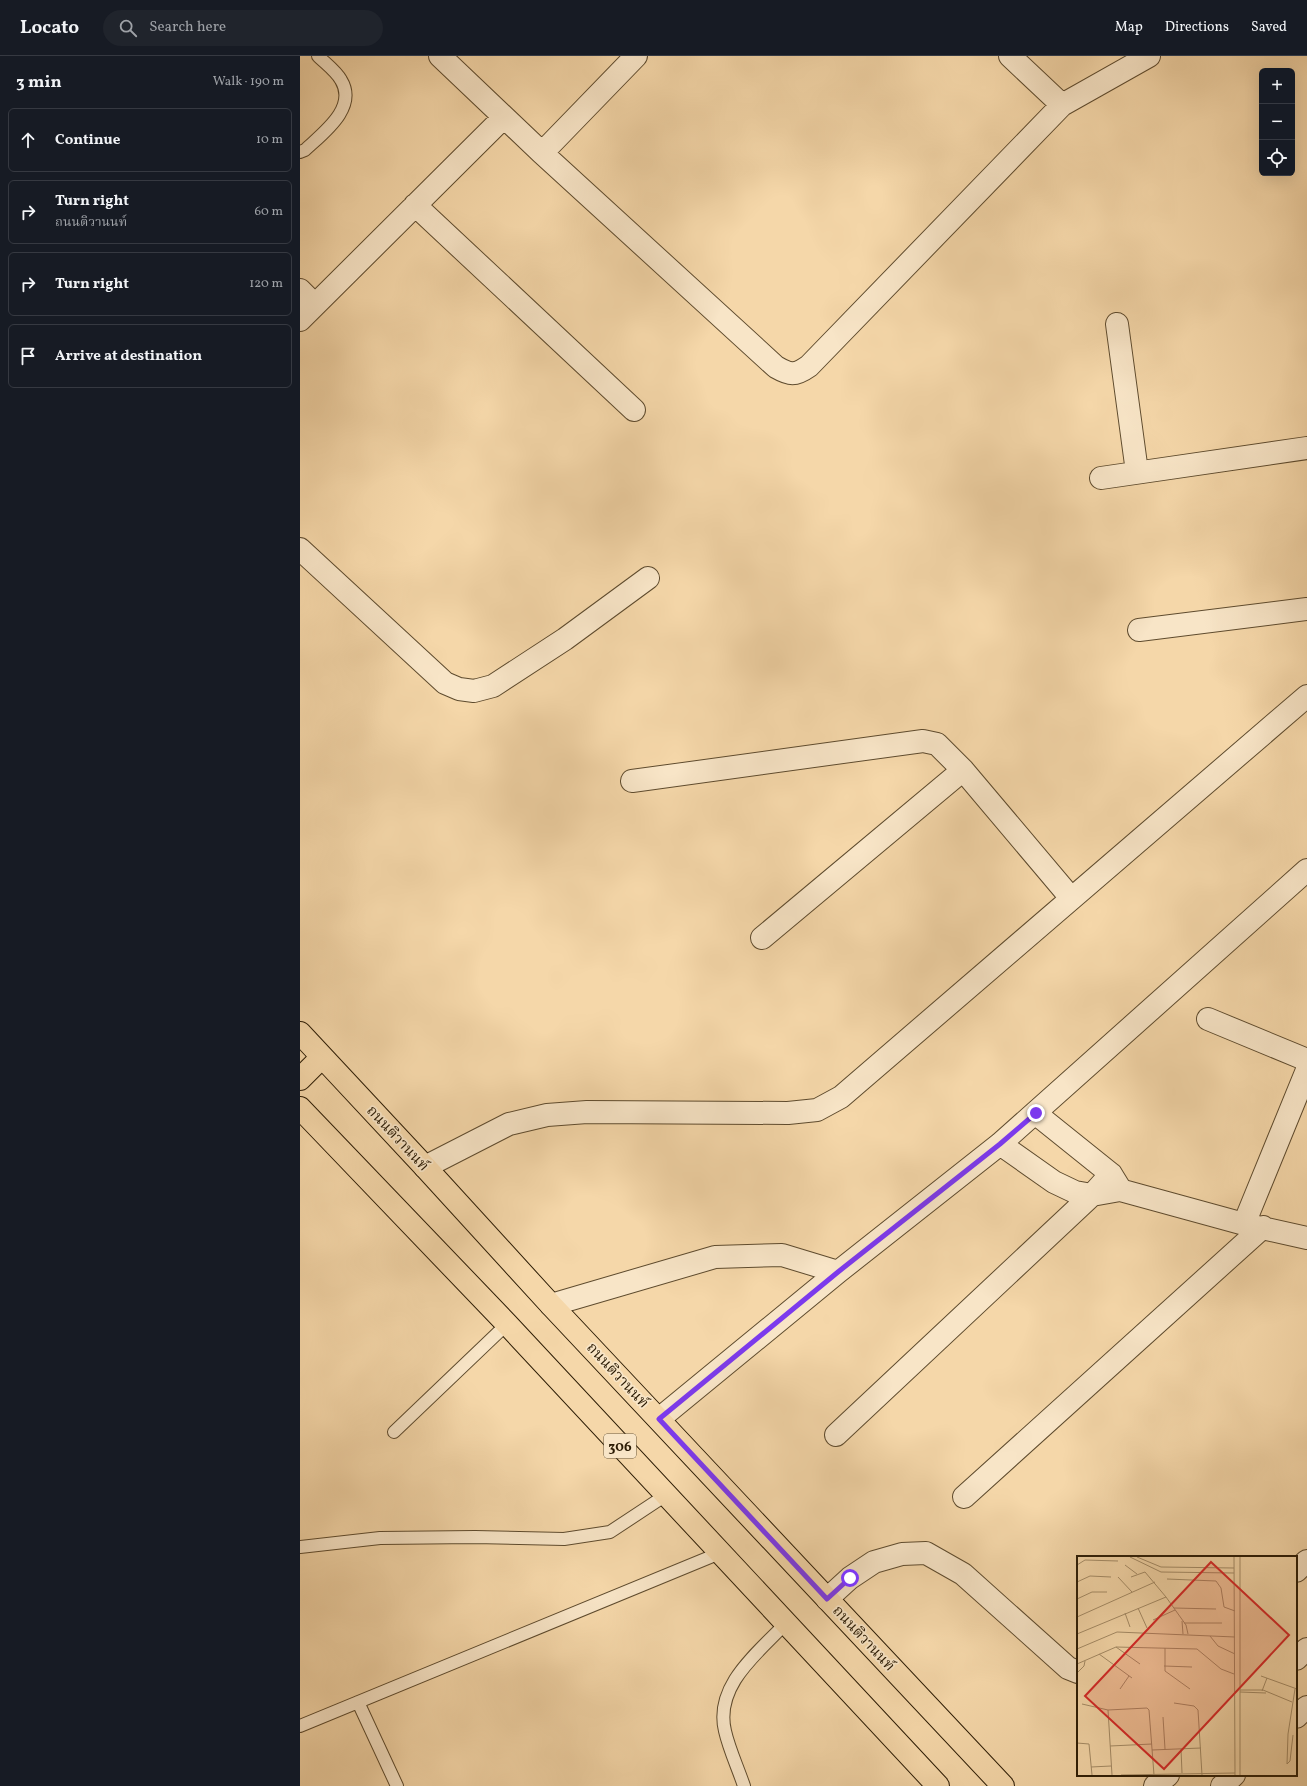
<!DOCTYPE html>
<html lang="en">
<head>
<meta charset="utf-8">
<style>
  :root { --surface:#171b24; --page:#20242c; --text:#f1f3f6; --muted:#9ea1a6; --line:#363941 }
  body { margin:0; font-family:Vollkorn,"Noto Serif Thai",serif; background:var(--page); color:var(--text) }
  .controls { position:absolute; right:12px; top:12px; display:grid; overflow:hidden; border-radius:6px; box-shadow:0 4px 16px #0002 }
  .controls button { width:36px; height:36px; display:grid; place-items:center; padding:0; border:0; border-bottom:1px solid var(--line); background:var(--surface); color:var(--text); font:20px sans-serif }
  .stop { position:absolute; width:12px; height:12px; margin:-9px; border:3px solid #7c3aed; border-radius:50%; background:#fff }
  .stop.end { background:#7c3aed; border-color:#fff; box-shadow:0 1px 4px #0008 }
  .list { margin:0; padding:0; list-style:none }
  h2 { display:flex; justify-content:space-between; align-items:center; height:52px; margin:0; padding:0 16px; font-size:17px }
  h2 small { font-size:13px; font-weight:400; color:var(--muted) }
  .list li { display:grid; grid-template-columns:26px 1fr auto; gap:12px; align-items:center; box-sizing:border-box; height:64px; margin:0 8px 8px; padding:0 8px; border:1px solid var(--line); border-radius:6px }
  .list b { display:block; font-size:15px; white-space:nowrap }
  .list p { margin:0; font-size:13px; white-space:nowrap; color:var(--muted) }
  .list em { font-size:13px; font-style:normal; color:var(--muted) }
  .icon { flex:none; width:22px; height:22px; fill:none; stroke:currentColor; stroke-width:2; stroke-linecap:round; stroke-linejoin:round }
  .map { position:relative; flex:none; width:1007px; height:1730px; overflow:hidden }
  header { display:flex; align-items:center; gap:24px; box-sizing:border-box; height:56px; padding:0 20px; background:var(--surface); border-bottom:1px solid var(--line) }
  header strong { font-size:19px }
  nav { display:flex; gap:22px; margin-inline-start:auto; font-size:14px }
  .search { width:280px; height:36px; background:var(--page); display:flex; align-items:center; gap:10px; box-sizing:border-box; padding:0 14px; border-radius:22px; color:var(--muted); font-size:15px }
  main { display:flex }
  aside { flex:1; background:var(--surface) }
  .map>svg:first-child { display:block }
  .lines { fill:none; stroke-linecap:round; stroke-linejoin:round }
  .service-casing { stroke:#5e4b2e; stroke-width:14 }
  .minor-casing { stroke:#5e4b2e; stroke-width:24 }
  .primary-casing { stroke:#2c1c05; stroke-width:24 }
  .service { stroke:#f8e5c7; stroke-width:12 }
  .minor { stroke:#f8e5c7; stroke-width:22 }
  .primary { stroke:#f5d7a9; stroke-width:22 }
  .route { stroke:#7c3aed; stroke-width:5 }
  .labels { text-anchor:middle; stroke-width:3.5; stroke-linejoin:round; paint-order:stroke }
  .shield { fill:#f8e5c7; stroke:#69583f; stroke-width:1 }
  .shield-label { font-size:14px; font-weight:bold; fill:#2c1c05 }
  .street-label { font-size:15px; fill:#2c1c05; stroke:#f8e5c7 }
  .inset-road { fill:none; stroke:#a58c67; stroke-width:1 }
  .view { fill:#d62828; fill-opacity:0.15; stroke:#d62828; stroke-width:2 }
  .inset-edge { fill:none; stroke:#2c1c05; stroke-width:2 }
</style>
</head>
<body>
<header>
<strong>Locato</strong>
<div class="search"><svg class="icon" aria-label="search" viewBox="0 0 24 24"><circle cx="10" cy="10" r="6"/><path d="M15 15l6 6"/></svg>Search here</div>
<nav><a>Map</a><a>Directions</a><a>Saved</a></nav>
</header>
<main>
<aside>
<h2>3 min<small>Walk · 190 m</small></h2>
<ul class="list">
<li><svg class="icon" aria-label="ahead" viewBox="0 0 24 24"><path d="M12 20V5M6 11l6-6 6 6"/></svg><div><b>Continue</b></div><em>10 m</em></li>
<li><svg class="icon" aria-label="right" viewBox="0 0 24 24"><path d="M7 20v-9h11M14 6l5 5-5 5"/></svg><div><b>Turn right</b><p>ถนนติวานนท์</p></div><em>60 m</em></li>
<li><svg class="icon" aria-label="right" viewBox="0 0 24 24"><path d="M7 20v-9h11M14 6l5 5-5 5"/></svg><div><b>Turn right</b></div><em>120 m</em></li>
<li><svg class="icon" aria-label="arrive" viewBox="0 0 24 24"><path d="M6 21V4h12l-3 4 3 4H6"/></svg><div><b>Arrive at destination</b></div></li>
</ul>
</aside>
<div class="map">
<svg width="1007" height="1730" viewBox="0 0 1007 1730">
  <rect width="100%" height="100%" fill="#f5d7a9"/>
  <filter id="stains"><feTurbulence type="fractalNoise" baseFrequency=".005" numOctaves="4"/><feColorMatrix values="0 0 0 0 .2 0 0 0 0 .09 0 0 0 0 .02 0 0 0 .5 -.17"/></filter>
  <radialGradient id="worn" r=".72"><stop offset=".6" stop-color="#630" stop-opacity="0"/><stop offset="1" stop-color="#630" stop-opacity=".3"/></radialGradient>
  <g class="lines">
    <g class="service-casing">
      <path id="service" d="M0 96 5 94C23 77 58 52 41 24 36 15 25 7 18 0
        M94 1376 207 1268
        M0 1491 80 1482 175 1481 264 1483 310 1476 366 1439
        M58 1646 97 1730
        M0 1670 420 1497
        M444 1730C438 1712 429 1693 425 1675 414 1629 459 1596 486 1567"/>
    </g>
    <g class="minor-casing">
      <path id="minor" d="M140 0 242 97 476 311C490 319 495 320 509 310L762 49 710 0
        M762 49 849 0
        M242 97 336 0
        M115 149 334 354
        M0 234 15 249
        M0 264 204 61
        M817 268 837 416
        M801 422 1007 392
        M0 493 145 627 159 633 174 635 193 630 265 583 348 522
        M839 574 1007 553
        M332 725 623 685 637 688 663 714 771 842
        M462 882 663 714
        M908 963 1007 1004
        M735 1057 811 1118 819 1131
        M700 1088 754 1126 775 1136 792 1139 820 1134 944 1168 1007 1182
        M125 1111 209 1068 247 1059 287 1056 488 1057 517 1054 541 1041 1007 640
        M944 1168 1007 1014
        M251 1249 415 1201 482 1199 538 1216
        M359 1363 538 1216 700 1088 1007 814
        M536 1379 792 1139 811 1118
        M664 1441 963 1171
        M996 1515 1007 1505
        M527 1543 550 1522 574 1506 602 1498 626 1497 663 1518 768 1612 778 1616
        M996 1603 1007 1593
        M996 1661 1007 1651
        M855 1730 868 1719
        M922 1730 934 1719"/>
    </g>
    <g class="primary-casing">
      <path id="primary" d="M0 977 125 1111 251 1249 703 1730
        M0 1023 22 1001
        M0 1052 207 1268 638 1730"/>
    </g>
    <use href="#service" class="service"/>
    <use href="#minor" class="minor"/>
    <use href="#primary" class="primary"/>
  </g>
  <g class="lines">
    <path class="route" d="M550 1522 527 1543 359 1363 538 1216 700 1088 736 1057"/>
  </g>
  <g class="labels">
    <rect class="shield" x="304" y="1378" width="32" height="24" rx="3"/>
    <g class="shield-label">
      <text x="320" y="1395">306</text>
    </g>
    <g class="street-label">
      <text transform="translate(98 1082) rotate(47)" y="5">ถนนติวานนท์</text>
      <text transform="translate(318 1319) rotate(47)" y="5">ถนนติวานนท์</text>
      <text transform="translate(564 1582) rotate(47)" y="5">ถนนติวานนท์</text>
    </g>
  </g>
  <g transform="translate(777 1500)">
    <rect width="220" height="220" fill="#f5d7a9"/>
    <path class="inset-road" d="M53 1 84 16 157 17M60 1 84 11 157 12M157 1 158 219M163 1V219M0 9 8 4 41 5M48 9 60 18M41 21 55 36M54 21 68 16 89 41M90 23 139 25 144 32 147 51 158 55M0 26 13 20 34 21M0 43 15 36H30M61 52 70 72M97 52 139 53M48 57 53 71M0 61 78 26M76 64 98 54M105 65 106 78M107 67H145M0 78 89 41 109 69 111 78M133 80 141 90 158 98M39 91 63 108M88 92V115L113 133M0 93 40 76 158 81M22 98 55 122M0 108 39 91 120 93 144 113 157 118M87 110 115 111M0 117 7 110 8 105M184 120 220 133M43 133 52 120M163 134H186L215 146M185 135 190 122M163 136 189 137M97 147 117 150 121 154 125 219M5 148 31 154M86 161 88 193M216 179 213 205 210 208 211 178 218 133M0 187 12 188 15 219M33 190 75 188M104 193 105 217M75 194 124 192M14 211 34 210M35 219 31 154 70 152 72 154 77 219M44 219 158 217"/>
    <path class="view" d="M134 6 212 79 87 213 8 140Z"/>
    <rect width="220" height="220" class="inset-edge"/>
  </g>
  <rect width="100%" height="100%" filter="url(#stains)"/>
  <rect width="100%" height="100%" fill="url(#worn)"/>
</svg>
<div class="controls">
<button>+</button>
<button>−</button>
<button><svg class="icon" aria-label="locate" viewBox="0 0 24 24"><circle cx="12" cy="12" r="6"/><path d="M12 2v4M12 18v4M2 12h4M18 12h4"/></svg></button>
</div>
<div class="stop" style="left:550px;top:1522px"></div>
<div class="stop end" style="left:736px;top:1057px"></div>
</div>
</main>
</body>
</html>
